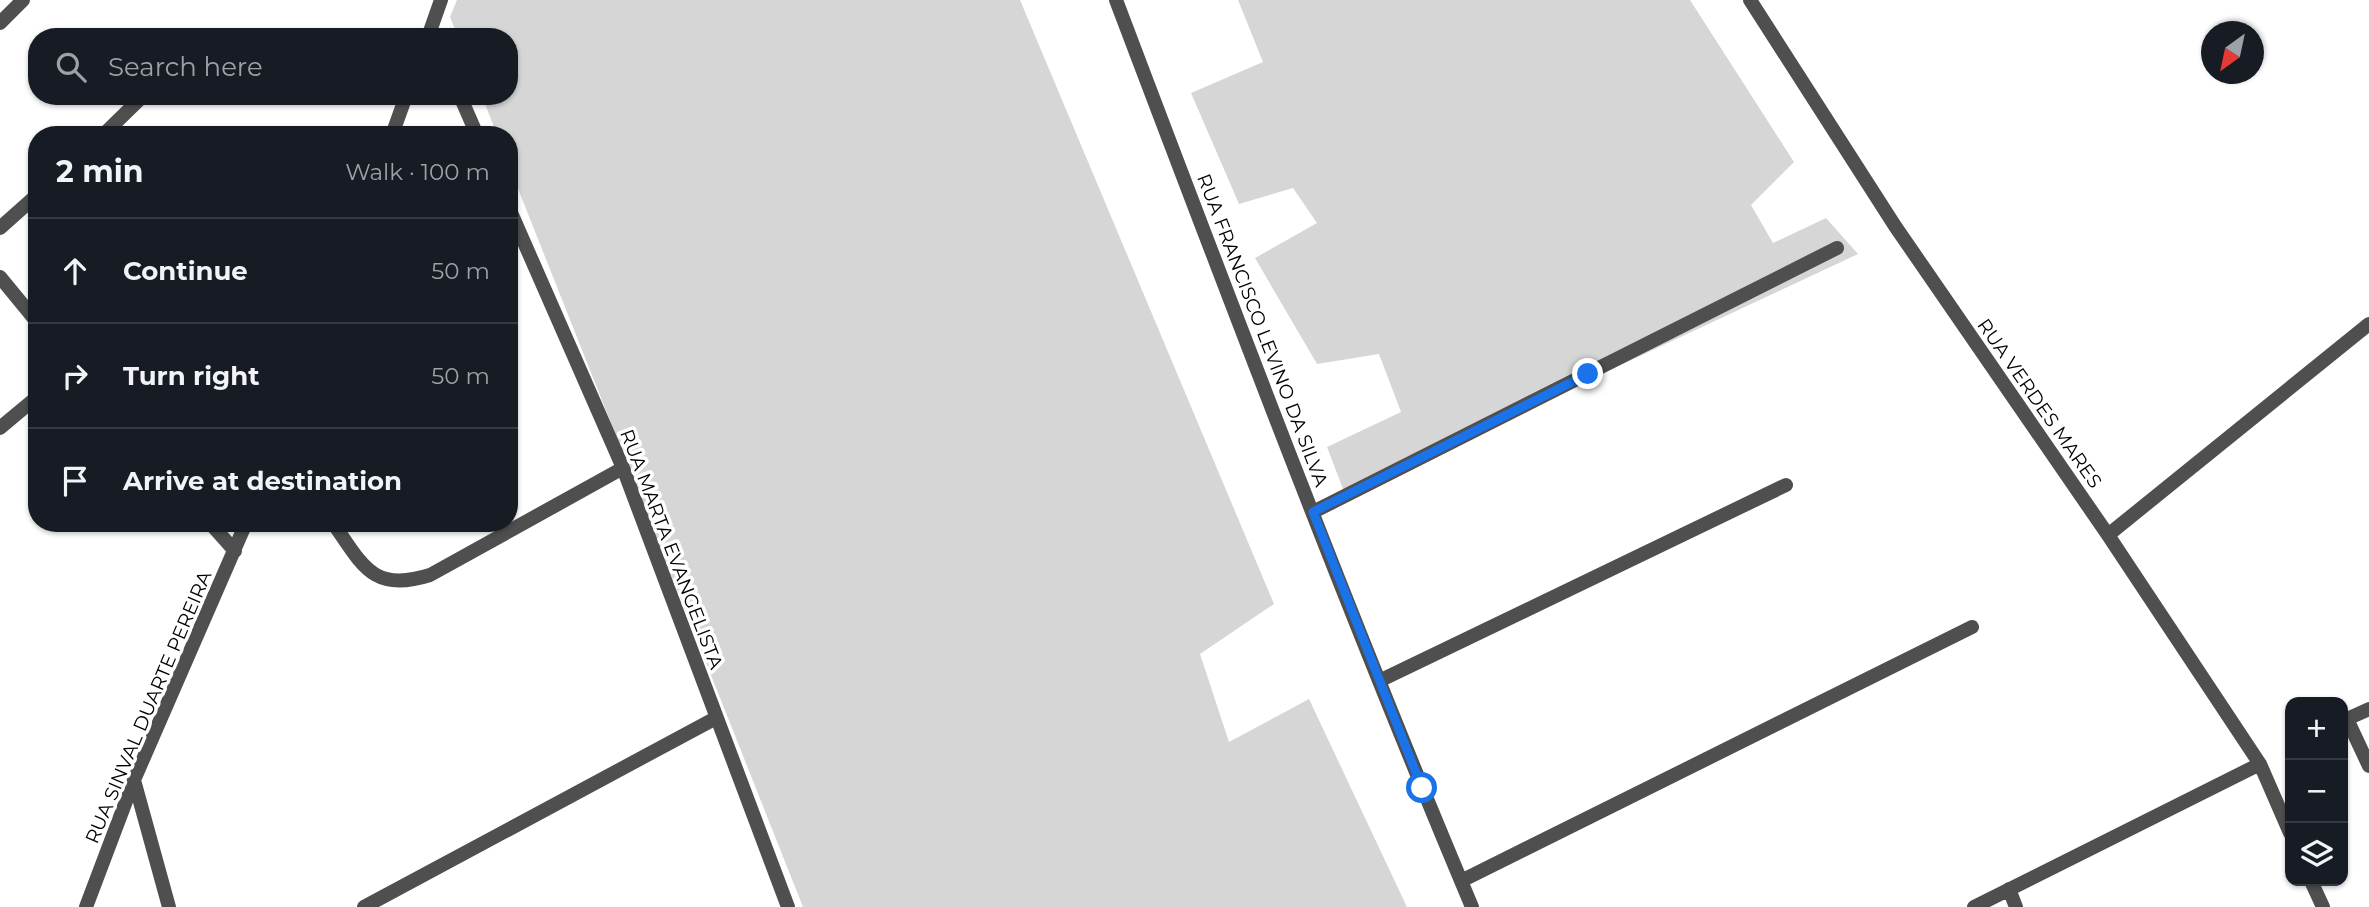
<!DOCTYPE html>
<html lang="en">
<head>
<meta charset="utf-8">
<style>
  :root { --surface:#171b24; --page:#20242c; --text:#f1f3f6; --muted:#9ea1a6; --line:#363941 }
  body { margin:0; font-family:Montserrat,sans-serif; background:var(--page); color:var(--text) }
  .controls { position:absolute; right:21px; bottom:21px; display:grid; overflow:hidden; border-radius:14px; box-shadow:0 2px 5px #0004 }
  .controls button { width:63px; height:63px; display:grid; place-items:center; padding:0; border:0; border-bottom:2px solid var(--line); background:var(--surface); color:var(--text); font:35px sans-serif }
  .compass { position:absolute; left:2201px; top:21px; width:63px; height:63px; border-radius:50%; background:var(--surface); box-shadow:0 2px 5px #0004; rotate:213deg }
  .stop { position:absolute; width:21px; height:21px; margin:-16px; border:5px solid #1a73e8; border-radius:50%; background:#fff }
  .stop.end { background:#1a73e8; border-color:#fff; box-shadow:0 2px 7px #0008 }
  .list { margin:0; padding:0; list-style:none }
  h2 { display:flex; justify-content:space-between; align-items:center; height:91px; margin:0; padding:0 28px; font-size:30px }
  h2 small { font-size:23px; font-weight:400; color:var(--muted) }
  .list li { display:grid; grid-template-columns:46px 1fr auto; gap:21px; align-items:center; box-sizing:border-box; height:105px; padding:0 28px; border-top:2px solid var(--line) }
  .list b { display:block; font-size:26px; white-space:nowrap }
  .list em { font-size:23px; font-style:normal; color:var(--muted) }
  .icon { flex:none; width:38px; height:38px; fill:none; stroke:currentColor; stroke-width:2; stroke-linecap:round; stroke-linejoin:round }
  .map { position:relative; flex:none; width:2369px; height:907px; overflow:hidden }
  .search { position:absolute; background:var(--surface); box-shadow:0 2px 5px #0004; left:28px; top:28px; width:490px; height:77px; display:flex; align-items:center; gap:18px; box-sizing:border-box; padding:0 24px; border-radius:28px; color:var(--muted); font-size:26px }
  .panel { position:absolute; background:var(--surface); box-shadow:0 2px 5px #0004; left:28px; top:126px; width:490px; height:406px; border-radius:28px }
  .map>svg:first-child { display:block }
  .green { fill:#d6d6d6 }
  .lines { fill:none; stroke-linecap:round; stroke-linejoin:round }
  .minor { stroke:#4f4f4f; stroke-width:14 }
  .route { stroke:#1a73e8; stroke-width:9 }
  .labels { text-anchor:middle; stroke-width:7; stroke-linejoin:round; paint-order:stroke }
  .street-label { font-size:19px; fill:#000; stroke:#fff }
</style>
</head>
<body>
<div class="map">
<svg width="2369" height="907" viewBox="0 0 2369 907">
  <rect width="100%" height="100%" fill="#fff"/>
  <path class="green" d="M457 0H1020L1274 604 1200 654 1229 742 1309 699 1407 907H803L509 166V135H497L482 96H509V37H458L450 17Z
    M1238 0H1690L1794 162 1751 205 1773 243 1826 218 1858 254 1345 494 1327 447 1401 412 1379 354 1317 364 1255 258 1317 223 1293 188 1239 204 1191 93 1263 62Z"/>
  <g class="lines">
    <path class="minor" d="M1116 0C1231 303 1346 608 1472 907
      M1750 0 1895 226 2108 535 2260 764 2290 833
      M0 23 23 0
      M428 37 441 0
      M460 96 477 135
      M103 135 143 96
      M392 135 406 96
      M509 208 623 468 788 907
      M0 228 37 195
      M0 277 37 322
      M0 428 37 397
      M1313 512 1837 248
      M210 523 235 551
      M333 523C363 566 373 593 430 575L623 468
      M2108 535 2369 324
      M1379 681 1786 485
      M2369 709 2347 719 2369 766
      M134 780 169 907
      M1461 881 1972 627
      M2311 881 2323 907
      M2009 889 2016 907
      M86 907 134 780 246 523
      M364 907 716 718
      M1974 907 2260 764"/>
  </g>
  <g class="lines">
    <path class="route" d="M1422 788 1313 512 1588 374"/>
  </g>
  <g class="labels">
    <g class="street-label">
      <text transform="translate(1263 330) rotate(69)" y="7">RUA FRANCISCO LEVINO DA SILVA</text>
      <text transform="translate(2040 403) rotate(55)" y="7">RUA VERDES MARES</text>
      <text transform="translate(672 549) rotate(69)" y="7">RUA MARTA EVANGELISTA</text>
      <text transform="translate(148 707) rotate(-67)" y="7">RUA SINVAL DUARTE PEREIRA</text>
    </g>
  </g>
</svg>
<div class="controls">
<button>+</button>
<button>−</button>
<button><svg class="icon" aria-label="layers" viewBox="0 0 24 24"><path d="M12 4l9 5-9 5-9-5zM3 14l9 5 9-5"/></svg></button>
</div>
<svg class="compass" viewBox="-18 -18 36 36"><path d="M0-13l5 13h-10z" fill="#e53935"/><path d="M0 13l5-13h-10z" fill="#9ea1a6"/></svg>
<div class="stop" style="left:1422px;top:788px"></div>
<div class="stop end" style="left:1588px;top:374px"></div>
<div class="search"><svg class="icon" aria-label="search" viewBox="0 0 24 24"><circle cx="10" cy="10" r="6"/><path d="M15 15l6 6"/></svg>Search here</div>
<section class="panel">
<h2>2 min<small>Walk · 100 m</small></h2>
<ul class="list">
<li><svg class="icon" aria-label="ahead" viewBox="0 0 24 24"><path d="M12 20V5M6 11l6-6 6 6"/></svg><div><b>Continue</b></div><em>50 m</em></li>
<li><svg class="icon" aria-label="right" viewBox="0 0 24 24"><path d="M7 20v-9h11M14 6l5 5-5 5"/></svg><div><b>Turn right</b></div><em>50 m</em></li>
<li><svg class="icon" aria-label="arrive" viewBox="0 0 24 24"><path d="M6 21V4h12l-3 4 3 4H6"/></svg><div><b>Arrive at destination</b></div></li>
</ul>
</section>
</div>
</body>
</html>
